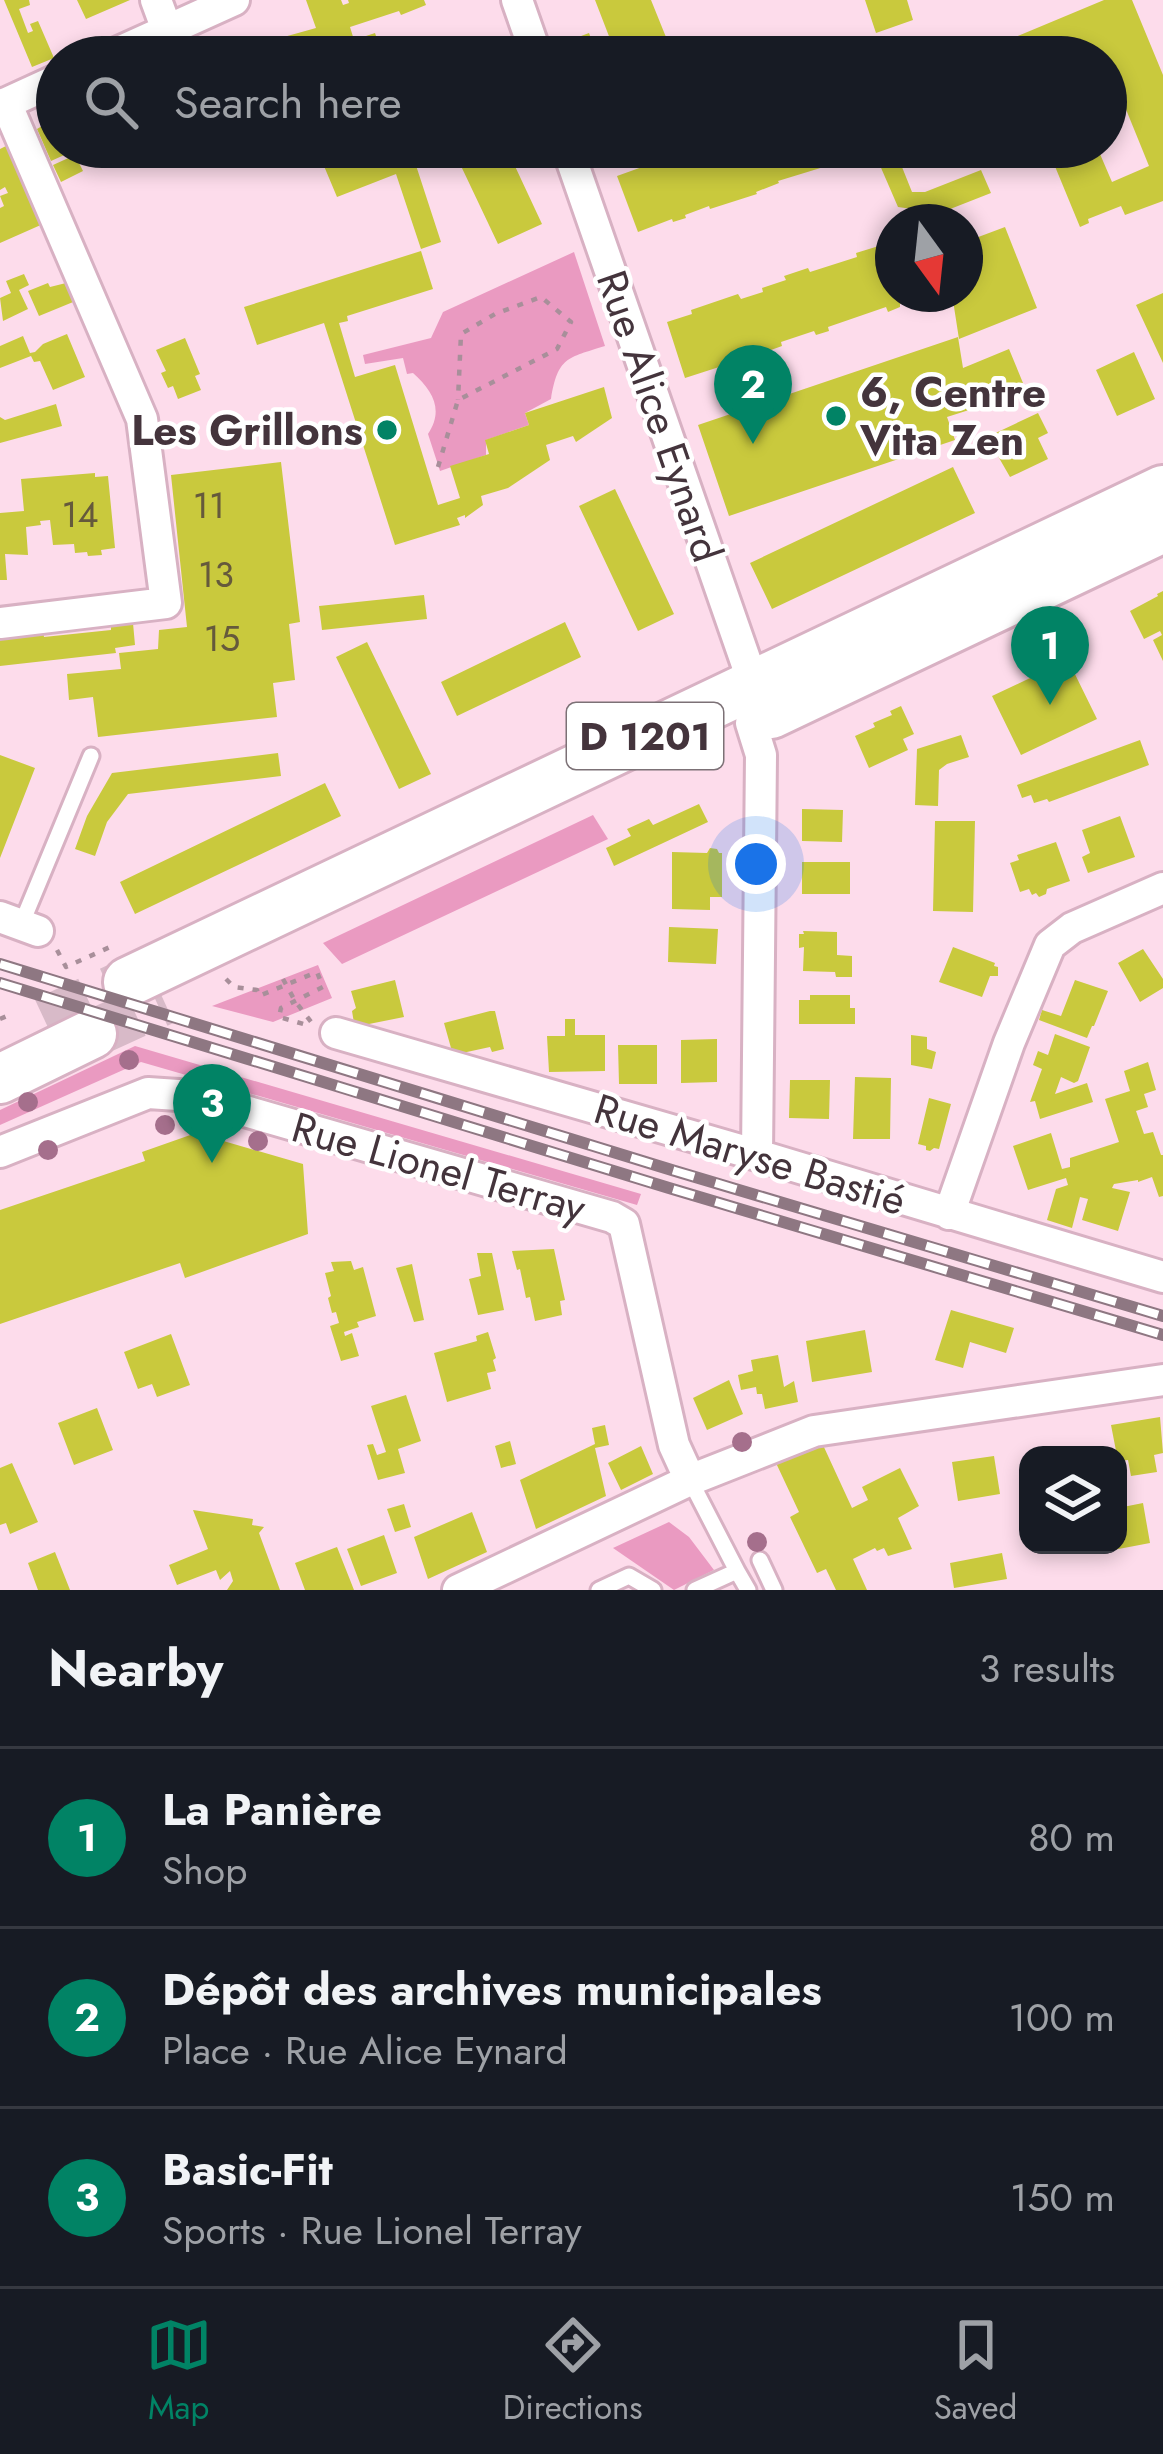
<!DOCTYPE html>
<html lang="en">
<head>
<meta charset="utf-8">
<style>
  :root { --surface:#171b24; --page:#242831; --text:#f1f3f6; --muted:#9ea1a6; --line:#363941; --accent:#018365 }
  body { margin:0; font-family:Jost,sans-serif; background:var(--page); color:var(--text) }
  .controls { position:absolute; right:36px; bottom:36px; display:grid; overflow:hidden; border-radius:24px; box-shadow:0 6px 18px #0003 }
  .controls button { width:108px; height:108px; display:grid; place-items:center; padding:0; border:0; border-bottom:3px solid var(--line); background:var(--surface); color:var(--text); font:60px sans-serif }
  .compass { position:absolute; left:875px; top:204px; width:108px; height:108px; border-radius:50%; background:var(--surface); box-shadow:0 6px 18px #0003; rotate:165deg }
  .you { position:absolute; left:756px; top:864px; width:42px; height:42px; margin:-30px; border:9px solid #fff; border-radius:50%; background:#1a73e8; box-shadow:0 0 0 18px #1a73e833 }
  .badge { display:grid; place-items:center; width:78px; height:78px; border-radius:50%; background:var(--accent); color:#fff; font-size:39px; font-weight:700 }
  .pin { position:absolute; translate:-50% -99px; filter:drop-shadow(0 3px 6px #0008) }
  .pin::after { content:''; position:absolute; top:63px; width:42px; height:36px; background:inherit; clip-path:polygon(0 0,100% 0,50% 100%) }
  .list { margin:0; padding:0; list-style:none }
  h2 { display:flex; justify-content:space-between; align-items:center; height:156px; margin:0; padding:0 48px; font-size:51px }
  h2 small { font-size:39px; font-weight:400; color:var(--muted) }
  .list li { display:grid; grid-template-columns:78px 1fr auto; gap:36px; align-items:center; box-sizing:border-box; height:180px; padding:0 48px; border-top:3px solid var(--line) }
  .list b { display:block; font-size:45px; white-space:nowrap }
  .list p { margin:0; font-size:39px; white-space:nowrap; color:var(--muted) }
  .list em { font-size:39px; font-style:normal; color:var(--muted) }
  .icon { flex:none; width:66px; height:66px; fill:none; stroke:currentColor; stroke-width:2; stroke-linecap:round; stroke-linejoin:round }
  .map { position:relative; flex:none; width:1163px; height:1590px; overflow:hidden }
  .search { position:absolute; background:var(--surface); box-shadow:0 6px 18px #0003; left:36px; right:36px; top:36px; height:132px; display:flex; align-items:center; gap:30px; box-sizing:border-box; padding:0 42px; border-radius:66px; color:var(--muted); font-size:45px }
  .sheet { height:696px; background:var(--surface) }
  nav { display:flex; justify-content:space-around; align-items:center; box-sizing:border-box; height:168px; border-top:3px solid var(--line); background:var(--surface); font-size:33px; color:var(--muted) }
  nav a { display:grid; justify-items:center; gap:6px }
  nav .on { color:var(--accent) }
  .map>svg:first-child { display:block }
  .green { fill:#ea9ac1 }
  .building { fill:#c9c93d }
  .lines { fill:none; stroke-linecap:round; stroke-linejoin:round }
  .primary-tunnel { stroke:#d8bac8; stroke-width:48; stroke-dasharray:48 24; stroke-linecap:butt }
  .service-casing { stroke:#d8b1c3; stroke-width:21 }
  .minor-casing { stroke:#d8b1c3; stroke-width:36 }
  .primary-casing { stroke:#d8b1c3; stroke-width:54 }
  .path { stroke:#a88f9a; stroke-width:4.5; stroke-dasharray:6 9; stroke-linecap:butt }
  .service { stroke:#fff; stroke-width:15 }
  .minor { stroke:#fff; stroke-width:30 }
  .primary { stroke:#fff; stroke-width:48 }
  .rail-casing { stroke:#8e7782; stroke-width:12 }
  .rail { stroke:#fff; stroke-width:8; stroke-dasharray:22; stroke-linecap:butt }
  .tree { fill:#a56f8c }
  .poi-dot { fill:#018365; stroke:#fff; stroke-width:4.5 }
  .labels { text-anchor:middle; stroke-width:9; stroke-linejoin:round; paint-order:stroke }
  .number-label { font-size:36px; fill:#65593c }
  .shield { fill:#fff; stroke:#7c7176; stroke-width:3 }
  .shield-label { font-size:39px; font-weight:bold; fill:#44343c }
  .poi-label { font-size:42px; font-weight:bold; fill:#44343c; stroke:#fff; text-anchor:start }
  .street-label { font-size:42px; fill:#44343c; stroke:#fff }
</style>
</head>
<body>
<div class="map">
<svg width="1163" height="1590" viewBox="0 0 1163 1590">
  <rect width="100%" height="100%" fill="#fddceb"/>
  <path class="green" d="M574 252 605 346C567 358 558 357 551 399L525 413 529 425 486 440V455L440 471 428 434C444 410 433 391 413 373L407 374 403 358 365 364 363 355 431 338 443 312Z
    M593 815 608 839 342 964 323 943Z
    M318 965 332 998 273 1022 212 1006Z
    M135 1046 641 1194 637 1205 141 1062 0 1125V1110Z
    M669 1522 689 1537 714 1570 674 1590 613 1548Z"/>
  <path class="building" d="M4 0H29L30 5 19 9 28 33 33 31 30 24 38 21 54 58 32 67Z
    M77 0H130L86 19Z
    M306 0H341L343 5 349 3 348 0H424L426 5 401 15 399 11 350 27 354 40 375 33 383 57H280L273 40 316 28Z
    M595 0H651L674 57H617Z
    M865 0H907L913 20 876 33Z
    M1104 0H1132L1163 75V201L1125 215 1121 206 1088 219 1089 223 1080 227 1047 147H1097L1112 182 1149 166 1110 70 1106 71V57H1016L1008 40Z
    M589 33 598 57H575L568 41Z
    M230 37 238 57H185Z
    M57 117V147H82L51 161 37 129Z
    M8 145 43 224 0 243V208L4 206 0 196 8 193 5 187 0 190V149Z
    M316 147H410L441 242 421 249 396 174 337 197Z
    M452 147H506L542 224 498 244Z
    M698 147H846L849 155 826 164 827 166 778 181 779 183 756 192 757 194 710 209 709 206 685 215 686 218 673 222 672 219 638 232 617 176Z
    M872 147H894L912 192H925L981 170 991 193 940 213 898 207Z
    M75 155 83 171 61 182 53 165Z
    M1005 227 1037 308 959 339 952 294H965V242Z
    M882 245 883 248 893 245V294H924L900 304V307L888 312 886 307 828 327 829 331 816 335 814 331 781 342 782 346 757 355 759 359 745 363 744 359 685 378 667 322 692 314 691 310 738 294 741 299 763 292 762 288 786 280 784 276 808 268 810 272 857 257 856 253Z
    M421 251 433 289 347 316 348 321 339 323 355 377 395 365 438 505 460 498 450 466 489 454 485 440 529 425 525 413 604 387 612 418 576 442 573 436 546 445 550 460 508 488 481 496 483 505 465 518V515L457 518 460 525 395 545 324 323 257 345 244 307Z
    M24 274 29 285 19 290 28 309 3 321 0 298 11 293 6 281Z
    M70 282 78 300 39 316 28 291 48 283 50 287Z
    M1163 293V363L1136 305Z
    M67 334 85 377 53 390 40 361 34 362 31 356 0 368V346L23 336 30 353 35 352 43 344Z
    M958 337 963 368 1009 349 1023 383 969 405V410L947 417 955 440 729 516 698 425Z
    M185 338 200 374 195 376 201 390 178 399 173 386 168 388 161 373 166 371 156 350Z
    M1134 352 1155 399 1117 416 1096 370Z
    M56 404 62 426 0 443V417L5 420Z
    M1038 413 1048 433 1038 438 1048 459 1010 477 987 437Z
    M281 462 300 622 289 624 295 680 273 683 277 717 98 737 93 697 69 700 67 674 121 669 119 653 158 649 159 630 187 627 171 475Z
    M953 467 975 513 772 609 750 563Z
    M95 473V477L108 476 115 548 101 550 102 555 88 556 87 552 75 553 74 544 53 545 50 520 40 521 41 525 26 527 28 555 5 554 7 580H0V513L24 511 21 479Z
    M615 489 674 614 638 631 579 506Z
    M1163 591V661L1153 640 1162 635 1160 631 1144 639 1130 611 1158 596 1157 594Z
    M424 595 427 619 322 630 319 606Z
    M565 622 581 657 457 716 441 682Z
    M133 623 135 645 115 648 116 653 0 666V635L43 631 44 637 111 630V626Z
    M367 642 431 774 399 789 336 657Z
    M1068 660 1097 719 1021 755 992 696Z
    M901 706 914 734 903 739 908 750 869 768 855 736 875 727 873 723 892 715 890 711Z
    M961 735 969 757 947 764 939 770 938 806 915 805 917 749Z
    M1140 740 1149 765 1049 802 1047 799 1034 803 1031 795 1022 798 1017 785Z
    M278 753 281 776 128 794 107 822 95 856 75 849 87 816 112 773Z
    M0 755 35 768 0 858Z
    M325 783 341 816 135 914 120 882Z
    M699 804 708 822 614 866 606 848 631 836 627 829 649 819 653 825Z
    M802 809 843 810 842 842 802 841Z
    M1120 816 1135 857 1088 873 1082 857 1090 853 1082 830Z
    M935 821H975L973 912 933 911Z
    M1056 842 1070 881 1047 889 1046 894 1039 897 1036 893 1032 895 1029 889 1020 892 1010 863 1019 860 1017 855Z
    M710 848 717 849 719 853H722V897H710V910L672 909V852L707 853Z
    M802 862H850V894H802Z
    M669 927 718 929 716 964 668 962Z
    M803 931 837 932V955L852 956V977H836L835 972 803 971 804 947 799 948V934H804Z
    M953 947 995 963 994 966 998 967V976H990L982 997 939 982Z
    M1143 949 1163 979V988L1140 1002 1118 963Z
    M395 980 404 1017 369 1024V1027L354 1023 352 1011 356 1008 351 991Z
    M1075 980 1108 991 1094 1026H1092L1087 1038 1039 1020 1042 1010 1061 1016Z
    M810 995H850V1008H855V1024H799V1000H810Z
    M490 1011H495L504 1049 492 1052 490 1047 453 1055 444 1023Z
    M565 1019H575V1035H605V1071L549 1072 547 1036H565Z
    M1055 1034 1090 1047 1078 1081 1074 1083 1061 1077 1055 1094 1087 1083 1093 1102 1040 1119 1035 1101 1030 1102 1042 1069 1033 1065 1038 1051 1048 1055Z
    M911 1035 927 1037V1049L936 1052 932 1069 911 1065Z
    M717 1039V1082L681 1083V1040Z
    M618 1045H657V1084H619Z
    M1148 1062 1156 1090 1144 1094 1148 1107 1136 1111 1144 1134 1153 1132 1161 1155H1163V1196L1159 1197 1152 1177 1138 1182V1180L1114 1184 1112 1188 1130 1192 1118 1231 1082 1220 1088 1199 1080 1197 1072 1228 1047 1220 1056 1189 1068 1185 1066 1178 1028 1190 1013 1146 1051 1133 1062 1169 1070 1167V1158L1119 1142 1105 1099 1130 1091 1124 1071Z
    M855 1077 891 1078 890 1139H853Z
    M790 1080H830L829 1119 789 1118Z
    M929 1098 951 1104 939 1149 934 1148 930 1151 926 1150V1146L918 1144Z
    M196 1133 303 1164 308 1234 185 1278 180 1263 0 1324V1210L145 1161 142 1152Z
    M554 1249 565 1300 560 1301 562 1315 535 1321 530 1297 526 1298 520 1269 517 1270 512 1251Z
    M477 1253H492L504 1310 478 1315 469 1279 481 1276Z
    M351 1261 354 1270 363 1267 376 1316 357 1322 359 1327 344 1332 345 1336 352 1333 359 1356 341 1361 330 1326 339 1323 336 1312 332 1313 328 1298 331 1296 325 1273 334 1271 331 1262Z
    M412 1264 424 1320 414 1322 396 1268Z
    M951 1310 1014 1328 1006 1353 970 1342 963 1368 935 1360Z
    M865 1330 872 1372 812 1382 806 1341Z
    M488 1332 496 1358 493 1360 496 1371 487 1373 491 1389 447 1402 434 1353 477 1341 476 1336Z
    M171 1334 190 1385 157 1397 152 1384 138 1389 124 1352Z
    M778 1355 784 1387 794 1381 798 1402 765 1409 762 1394H757L756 1387 741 1390 738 1375 753 1371 751 1360Z
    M729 1380 743 1414 707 1430 693 1398Z
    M406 1395 421 1441 398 1449 405 1473 378 1480 367 1445 373 1444 377 1455 386 1452 371 1406Z
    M97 1408 113 1450 74 1465 58 1423Z
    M1160 1417 1163 1453 1154 1455 1157 1472 1131 1476 1128 1460 1118 1461 1111 1425Z
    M605 1425 609 1445 595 1448 606 1496 536 1529 520 1480 595 1444 592 1428Z
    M510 1441 516 1464 501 1468 495 1446Z
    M823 1445 852 1508 868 1500 862 1487 900 1468 919 1506 898 1518 912 1549 888 1556 884 1548 877 1551 875 1548 853 1559 867 1590H836L826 1569 817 1573 790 1517 799 1512 776 1463Z
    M641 1446 653 1474 621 1490 608 1463Z
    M994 1456 1000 1494 958 1501 952 1462Z
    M12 1463 38 1522 10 1534 6 1523 0 1525V1468Z
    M1143 1503 1150 1543 1108 1551 1107 1545H1118V1508Z
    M404 1504 411 1527 395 1532 387 1509Z
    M193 1510 253 1519 252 1525 264 1527 259 1533 280 1590H227L233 1581 230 1571 220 1580 216 1570 177 1585 169 1565 208 1549Z
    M472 1512 487 1552 428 1579 414 1537Z
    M384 1535 397 1573 361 1586 347 1549Z
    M337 1547 354 1590H305L295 1563Z
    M55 1552 70 1590H38L28 1563Z
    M1002 1553 1007 1579 954 1588 950 1563Z"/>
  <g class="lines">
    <path class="primary-tunnel" d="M45 1021 128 982
      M92 1034 164 1001"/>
    <g class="service-casing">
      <path id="service" d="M21 925 91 756
        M690 1480 737 1571 695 1590
        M760 1560 774 1590
        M737 1571 748 1590
        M599 1590 629 1576 653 1590"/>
    </g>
    <g class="minor-casing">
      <path id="minor" d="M156 0 167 30
        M517 0 537 57
        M108 57 234 0
        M0 106 57 80
        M567 147 754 685
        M0 623 166 603 142 419 6 103
        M751 723 761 755 757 1155
        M0 917 38 931
        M336 1033 757 1155 1163 1277
        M0 1152 148 1093 193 1096 612 1217 624 1224 674 1445 690 1480
        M949 1214 1009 1043 1050 945 1072 928 1163 888
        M458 1590 690 1480 814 1431 1163 1380"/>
    </g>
    <g class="primary-casing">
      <path id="primary" d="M771 714 1163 528
        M128 982 1163 490
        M0 1079 92 1034"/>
    </g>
    <path class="path" d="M438 467 458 400 557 349 571 322 541 297 495 314 461 334 458 400
      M57 950 66 967 110 947
      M226 979 234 987 257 990 259 996 317 972 323 987 281 1008 279 1017 307 1025
      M283 979 295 1001 312 1023
      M0 1019 7 1016"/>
    <use href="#service" class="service"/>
    <use href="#minor" class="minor"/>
    <use href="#primary" class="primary"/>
    <g class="rail-casing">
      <path id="rail" d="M0 964 675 1171 1163 1316
        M0 983 669 1188 1163 1335"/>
    </g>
    <use href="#rail" class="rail"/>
  </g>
  <g class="tree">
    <circle cx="1032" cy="624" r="10"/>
    <circle cx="129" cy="1060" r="10"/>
    <circle cx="28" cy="1102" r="10"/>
    <circle cx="165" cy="1125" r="10"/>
    <circle cx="258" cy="1141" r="10"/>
    <circle cx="48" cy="1150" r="10"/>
    <circle cx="742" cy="1442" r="10"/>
    <circle cx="757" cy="1542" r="10"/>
  </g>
  <g class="poi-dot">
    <circle cx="836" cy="416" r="12"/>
    <circle cx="387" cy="430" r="12"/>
  </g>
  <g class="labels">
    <g class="number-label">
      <text x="209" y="518">11</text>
      <text x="80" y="527">14</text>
      <text x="216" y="587">13</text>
      <text x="222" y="651">15</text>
    </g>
    <rect class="shield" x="567" y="703" width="156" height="66" rx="9"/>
    <g class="shield-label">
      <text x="645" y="750">D 1201</text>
    </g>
    <g class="poi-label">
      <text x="860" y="407">6, Centre<tspan x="860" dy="48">Vita Zen</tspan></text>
      <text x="363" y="445" text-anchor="end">Les Grillons</text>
    </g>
    <g class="street-label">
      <text transform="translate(660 416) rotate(71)" y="15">Rue Alice Eynard</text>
      <text transform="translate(750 1154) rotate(17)" y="15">Rue Maryse Bastié</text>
      <text transform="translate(439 1167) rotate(16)" y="15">Rue Lionel Terray</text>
    </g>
  </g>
</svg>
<div class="controls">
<button><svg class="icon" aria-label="layers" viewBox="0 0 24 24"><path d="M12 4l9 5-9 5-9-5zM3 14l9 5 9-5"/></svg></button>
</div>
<svg class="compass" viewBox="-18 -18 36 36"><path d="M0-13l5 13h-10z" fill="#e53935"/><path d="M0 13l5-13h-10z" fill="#9ea1a6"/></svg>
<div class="you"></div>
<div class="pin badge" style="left:1050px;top:705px">1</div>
<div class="pin badge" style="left:753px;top:444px">2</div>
<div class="pin badge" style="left:212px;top:1163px">3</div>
<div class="search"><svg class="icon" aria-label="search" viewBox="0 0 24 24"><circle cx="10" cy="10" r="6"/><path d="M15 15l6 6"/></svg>Search here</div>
</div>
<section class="sheet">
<h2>Nearby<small>3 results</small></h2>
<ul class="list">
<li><span class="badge">1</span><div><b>La Panière</b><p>Shop</p></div><em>80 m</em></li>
<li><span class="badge">2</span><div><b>Dépôt des archives municipales</b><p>Place · Rue Alice Eynard</p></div><em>100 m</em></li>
<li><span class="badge">3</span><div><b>Basic-Fit</b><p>Sports · Rue Lionel Terray</p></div><em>150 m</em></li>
</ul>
</section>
<nav>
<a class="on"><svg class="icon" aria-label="map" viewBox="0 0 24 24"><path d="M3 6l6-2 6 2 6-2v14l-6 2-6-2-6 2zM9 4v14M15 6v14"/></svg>Map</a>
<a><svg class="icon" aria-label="directions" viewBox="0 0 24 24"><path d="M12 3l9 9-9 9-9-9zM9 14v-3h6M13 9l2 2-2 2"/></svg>Directions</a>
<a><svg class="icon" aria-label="saved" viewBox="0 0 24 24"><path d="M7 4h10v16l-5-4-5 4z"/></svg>Saved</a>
</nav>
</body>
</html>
